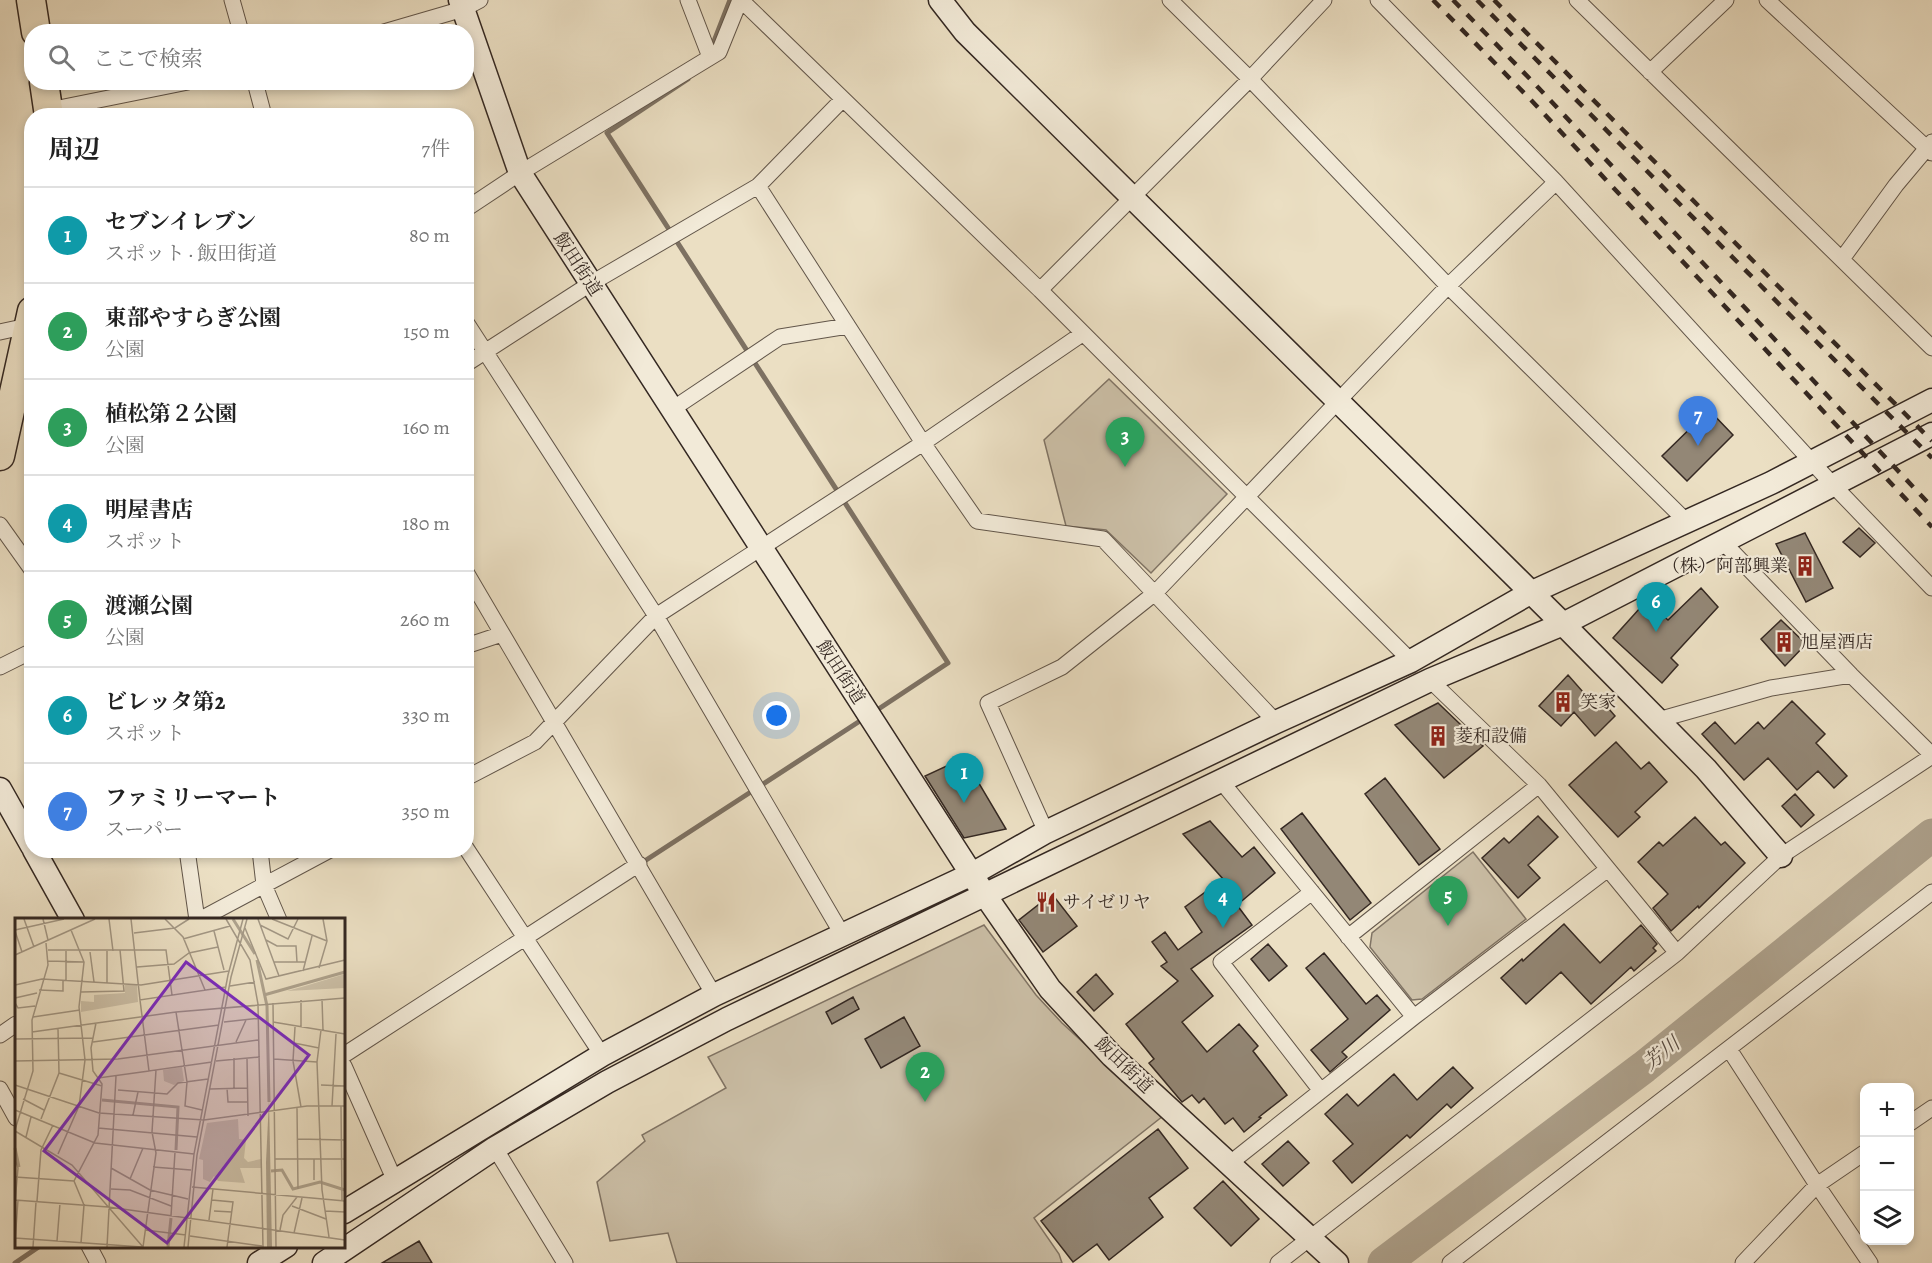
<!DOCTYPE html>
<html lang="ja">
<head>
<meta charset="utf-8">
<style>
  :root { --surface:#fff; --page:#f6f6f6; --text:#222; --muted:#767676; --line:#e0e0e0; --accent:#8f2418 }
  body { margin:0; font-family:Alegreya,"Noto Serif JP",serif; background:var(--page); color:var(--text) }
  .controls { position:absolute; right:18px; bottom:18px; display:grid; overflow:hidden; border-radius:12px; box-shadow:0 3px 9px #0003 }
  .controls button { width:54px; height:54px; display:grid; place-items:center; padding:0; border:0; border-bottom:2px solid var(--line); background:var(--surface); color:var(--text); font:30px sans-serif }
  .you { position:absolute; left:777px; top:716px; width:21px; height:21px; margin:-15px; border:4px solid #fff; border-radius:50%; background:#1a73e8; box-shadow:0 0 0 9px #1a73e833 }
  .badge { display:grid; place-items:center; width:39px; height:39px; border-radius:50%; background:var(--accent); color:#fff; font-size:20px; font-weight:700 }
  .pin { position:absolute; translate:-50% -50px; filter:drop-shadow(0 2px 3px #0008) }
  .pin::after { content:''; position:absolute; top:32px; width:21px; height:18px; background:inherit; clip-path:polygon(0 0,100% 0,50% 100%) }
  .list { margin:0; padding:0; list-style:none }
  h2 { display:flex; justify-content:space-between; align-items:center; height:78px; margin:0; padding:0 24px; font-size:26px }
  h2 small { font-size:20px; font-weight:400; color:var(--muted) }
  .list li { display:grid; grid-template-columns:39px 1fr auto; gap:18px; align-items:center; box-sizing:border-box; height:96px; padding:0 24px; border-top:2px solid var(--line) }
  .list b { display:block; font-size:22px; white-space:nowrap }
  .list p { margin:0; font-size:20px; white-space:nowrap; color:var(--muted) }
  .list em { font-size:20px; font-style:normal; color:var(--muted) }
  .icon { flex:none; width:33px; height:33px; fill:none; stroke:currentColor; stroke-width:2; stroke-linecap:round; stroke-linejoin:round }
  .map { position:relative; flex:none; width:1932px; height:1263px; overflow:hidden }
  .search { position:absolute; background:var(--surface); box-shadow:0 3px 9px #0003; left:24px; top:24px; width:450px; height:66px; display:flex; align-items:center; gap:15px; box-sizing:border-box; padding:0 21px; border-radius:24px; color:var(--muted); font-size:22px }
  .panel { position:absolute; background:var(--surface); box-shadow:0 3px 9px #0003; left:24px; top:108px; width:450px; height:750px; border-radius:24px }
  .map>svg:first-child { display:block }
  .green { fill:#ccc0a8; stroke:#807465; stroke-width:1.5 }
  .water { fill:#ada18c; stroke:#7d7162; stroke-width:1.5 }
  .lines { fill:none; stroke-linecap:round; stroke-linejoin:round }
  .stream { stroke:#7d7162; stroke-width:5 }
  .river { stroke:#ada18c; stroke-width:33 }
  .building { fill:#938776; stroke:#342822; stroke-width:1.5 }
  .street-casing { stroke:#62564a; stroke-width:17 }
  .secondary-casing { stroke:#342822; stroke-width:25 }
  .highway-casing { stroke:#342822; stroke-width:31 }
  .street { stroke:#f2ead8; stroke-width:15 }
  .secondary { stroke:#f2ead8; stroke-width:22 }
  .highway { stroke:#ebdfc3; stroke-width:28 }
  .rail { stroke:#342822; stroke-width:4.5; stroke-dasharray:10 10; stroke-linecap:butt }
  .labels { text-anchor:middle; stroke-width:4.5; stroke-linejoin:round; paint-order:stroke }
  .street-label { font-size:18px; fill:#342822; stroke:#f2ead8 }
  .poi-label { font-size:18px; fill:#342822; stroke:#f2ead8; text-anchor:start }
  .water-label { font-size:20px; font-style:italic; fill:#584c42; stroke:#f2ead8 }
  .inset-river { fill:none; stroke:#ada18c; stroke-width:3 }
  .inset-road { fill:none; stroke:#a29683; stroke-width:1.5 }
  .view { fill:#7b2cbf; fill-opacity:0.15; stroke:#7b2cbf; stroke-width:3 }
  .inset-edge { fill:none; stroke:#342822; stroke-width:3 }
</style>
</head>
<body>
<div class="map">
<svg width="1932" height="1263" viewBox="0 0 1932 1263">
  <rect width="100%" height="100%" fill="#ebdfc3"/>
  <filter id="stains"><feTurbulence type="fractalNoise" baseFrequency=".00333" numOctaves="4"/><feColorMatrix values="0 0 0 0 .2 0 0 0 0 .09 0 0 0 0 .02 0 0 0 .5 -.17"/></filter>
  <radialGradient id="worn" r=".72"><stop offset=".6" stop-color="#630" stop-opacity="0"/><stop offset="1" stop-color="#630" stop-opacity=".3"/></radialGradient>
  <path class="green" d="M1109 379 1227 494 1151 573 1106 530 1066 526 1044 440Z
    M1473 852 1526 919 1422 999 1412 1000 1370 947 1372 933Z
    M984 925 1036 995 1062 1023 1163 1116 1034 1218 1059 1254 1062 1263H677L668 1233 610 1241 597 1182 645 1141 642 1135 726 1088 708 1057Z"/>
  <path class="water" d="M1442 1219 1387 1263H1377Z"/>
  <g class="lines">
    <path class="stream" d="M711 49 730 0
      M688 79 607 133 948 663 874 712
      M640 864 863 719
      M15 1263 40 1246"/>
    <path class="river" d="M1384 1263 1644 1067 1932 835"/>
  </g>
  <path class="building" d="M1709 410 1733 435 1687 481 1662 456Z
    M1859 528 1875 543 1860 557 1843 542Z
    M1805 533 1833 588 1806 602 1776 544Z
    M1701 588 1718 607 1671 658 1678 665 1662 683 1613 638 1640 608 1646 613 1653 607 1668 620Z
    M1781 620 1806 644 1785 666 1761 639Z
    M1568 675 1590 700 1596 694 1615 716 1595 736 1574 712 1561 726 1539 706Z
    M1792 701 1825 734 1816 743 1847 776 1834 788 1818 771 1797 790 1768 758 1744 780 1702 734 1715 722 1735 744 1758 722 1764 729Z
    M1438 703 1483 746 1444 778 1395 725Z
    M1616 742 1641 769 1649 762 1667 782 1635 812 1640 817 1618 837 1569 785Z
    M964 758 1006 829 964 838 925 776Z
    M1385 778 1440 849 1419 865 1365 794Z
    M1795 794 1814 815 1801 827 1782 806Z
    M1302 813 1371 903 1350 920 1281 829Z
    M1538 816 1558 837 1528 865 1540 878 1518 898 1482 858 1504 838 1509 843Z
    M1695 817 1721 845 1725 842 1745 863 1699 908 1698 906 1671 931 1653 908 1668 894 1638 862 1659 842 1663 846Z
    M1210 821 1242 857 1254 847 1275 873 1237 905 1252 925 1191 969 1213 996 1182 1022 1207 1052 1239 1024 1258 1046 1253 1051 1287 1095 1259 1117 1261 1118 1244 1132 1233 1118 1225 1124 1204 1098 1199 1103 1192 1095 1182 1102 1149 1063 1154 1059 1126 1024 1178 981 1161 966 1167 962 1152 942 1165 932 1178 950 1202 932 1185 907 1223 879 1183 834Z
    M1052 894 1077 926 1043 952 1019 920Z
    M1564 924 1600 963 1641 925 1657 944 1653 948 1656 951 1634 971 1631 967 1591 1004 1561 972 1526 1004 1501 978 1522 959 1523 961Z
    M1268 944 1287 966 1269 981 1251 959Z
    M1324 953 1366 1004 1377 995 1390 1010 1342 1052 1347 1057 1330 1072 1311 1050 1348 1019 1306 968Z
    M1096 974 1113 994 1094 1011 1077 992Z
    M853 997 859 1009 832 1024 826 1012Z
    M904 1017 920 1046 881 1068 865 1039Z
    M1453 1067 1473 1088 1451 1108 1447 1104 1410 1138 1407 1135 1352 1183 1333 1161 1353 1144 1325 1114 1347 1094 1358 1106 1394 1074 1417 1100Z
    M1158 1129 1188 1168 1149 1198 1163 1217 1109 1260 1097 1244 1073 1262 1041 1221Z
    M1288 1141 1309 1163 1283 1186 1262 1164Z
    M1223 1181 1259 1219 1231 1246 1194 1208Z
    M419 1241 432 1263H382Z"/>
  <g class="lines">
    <g class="street-casing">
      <path id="street" d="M232 0 241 32
        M688 0 710 57
        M741 0 1040 290
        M1170 0 1250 79 1448 286 1687 522
        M1324 0 1250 79 1040 290 1411 661
        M1378 0 1556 182 1834 486 1932 588
        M1577 0 1932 348
        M1767 0 1932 153
        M384 32 463 9 480 0
        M1650 72 1726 0
        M255 82 264 116
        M49 110 188 82
        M758 186 923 443 977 521 1103 539 1276 722
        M466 209 520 173 719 52 740 0
        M1842 259 1896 185 1932 142
        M466 322 656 616 842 934
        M0 332 32 325
        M466 364 590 284 758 186 843 99
        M671 410 780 337 848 326
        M0 525 32 570
        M1723 542 1851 675 1932 755
        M466 572 714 995
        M466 646 502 634
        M0 667 32 651
        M1430 680 1539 785 1677 953
        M1658 720 1771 688 1851 675
        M466 778 535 742 656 616 923 443 1082 334
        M1221 781 1414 1017
        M1046 832 988 703 1062 667 1155 593 1448 286 1556 182
        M466 848 602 1055
        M187 850 197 920
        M260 850 264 885 279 920
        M1312 892 1221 962 1321 1091
        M199 920 330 850
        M1348 937 1539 785
        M0 1035 16 1024
        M1729 1049 1817 1185 1870 1263
        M344 1055 639 864
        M344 1066 395 1181
        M0 1089 16 1118
        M1910 1123 1932 1108
        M495 1148 565 1263
        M1229 1164 1414 1017 1608 869
        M89 1246 98 1263
        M1278 1263 1677 953 1781 856 1932 756
        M1450 1263 1932 892
        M1743 1263 1817 1185 1864 1153"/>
    </g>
    <g class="secondary-casing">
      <path id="secondary" d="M460 0 520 173 985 895 1050 989 1112 1056 1337 1263
        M940 0 965 32 1563 624 1706 769 1781 856
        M0 789 32 846
        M34 850 73 920
        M344 1212 602 1055 714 995 972 874 1046 832 1276 722 1411 661 1530 593 1771 483 1932 400
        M259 1263 286 1246
        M324 1263 495 1148 607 1082 727 1019 1430 680 1563 624 1932 434"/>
    </g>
    <g class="highway-casing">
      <path id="highway" d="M31 0 36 32
        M44 82 49 116
        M0 456 32 311"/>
    </g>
    <use href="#street" class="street"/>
    <use href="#secondary" class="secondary"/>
    <use href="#highway" class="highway"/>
    <path class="rail" d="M1433 0 1531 100 1932 527
      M1453 0 1534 83 1932 507
      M1477 0 1932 458
      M1494 0 1932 441"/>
  </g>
  <defs>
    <g id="building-bare" transform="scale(1.62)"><path d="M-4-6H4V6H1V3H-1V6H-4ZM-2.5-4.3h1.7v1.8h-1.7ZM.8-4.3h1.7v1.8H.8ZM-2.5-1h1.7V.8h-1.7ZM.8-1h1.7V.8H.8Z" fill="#8f2418" stroke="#f2ead8" stroke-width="2.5" paint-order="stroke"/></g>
    <g id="restaurant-bare" transform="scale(1.62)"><path d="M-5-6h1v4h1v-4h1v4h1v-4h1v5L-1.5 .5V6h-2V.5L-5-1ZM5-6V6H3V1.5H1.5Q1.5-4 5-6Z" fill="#8f2418" stroke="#f2ead8" stroke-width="2.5" paint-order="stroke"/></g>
  </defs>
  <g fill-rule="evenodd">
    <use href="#building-bare" x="1805" y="566"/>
    <use href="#building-bare" x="1784" y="642"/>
    <use href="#building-bare" x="1563" y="702"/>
    <use href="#building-bare" x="1438" y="736"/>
    <use href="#restaurant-bare" x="1046" y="902"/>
  </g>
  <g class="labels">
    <g class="street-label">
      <text transform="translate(578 264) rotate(57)" y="6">飯田街道</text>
      <text transform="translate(841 672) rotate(57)" y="6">飯田街道</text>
      <text transform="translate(1124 1065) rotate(44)" y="6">飯田街道</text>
    </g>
    <g class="poi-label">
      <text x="1788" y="572" text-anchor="end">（株）阿部興業</text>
      <text x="1801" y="648">旭屋酒店</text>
      <text x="1580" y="708">笑家</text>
      <text x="1455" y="742">菱和設備</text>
      <text x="1063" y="908">サイゼリヤ</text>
    </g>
    <g class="water-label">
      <text transform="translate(1661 1053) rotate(-39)" y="7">芳川</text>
    </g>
  </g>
  <g transform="translate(15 918)">
    <rect width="330" height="330" fill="#ebdfc3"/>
    <path d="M330 56V70L272 73 290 68ZM110 67H122L123 84 66 94V83L79 84V77L110 75ZM167 149 169 163 159 167 149 163 148 152ZM223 201 224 221 231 222 229 240 233 244 246 241V250H225L230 265 203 263 199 258 195 264 188 261V242L184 241 192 205Z" fill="#ccc0a8"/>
    <path d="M254 182 257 329H252L251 244Z" fill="#ada18c"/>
    <path class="inset-river" d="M218 1 240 36M242 42 252 88 254 184M249 77 330 54M87 182 163 189 161 232M0 230 4 249M256 253 267 252 278 271 305 264 330 272M153 329 156 300"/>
    <path class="inset-road" d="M9 1 19 29M28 1 33 22M94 1 98 33M116 1 125 82 211 69M150 1 168 19 190 72M211 1 235 42 243 86 248 329M243 1 264 58M257 1 312 23M245 7 273 21 283 1M230 10 251 61 330 42M0 12 49 1M0 13 7 34M199 13 209 52M119 15 160 10 174 1M168 21 215 8M251 22 262 28H281L282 44M33 32H151L157 77M92 33V65M75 34 79 64M0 37 80 1M33 43 69 44M259 44H290M122 49 159 46 174 35 203 29M304 50 312 23 308 1M288 53 297 18M51 62V33M0 67 27 61 126 67 214 53M215 68 240 64M24 72 48 73V62M66 74 109 73 105 32M0 80 22 75M307 81 308 112M125 82 134 153 197 144M286 82V110M0 85 3 90 20 88M258 85 261 329M161 94 172 164 170 188 187 192M18 99 65 92M209 104 245 100M258 104 330 116M81 105 76 130 78 153 83 160M280 109 278 143 286 189M306 112 302 144 307 272 314 319M17 114 161 94 330 80M0 121 78 120M78 124 204 107M221 124 231 102M279 125 304 130M219 140V170M232 140 233 198M259 141 302 144M0 143 103 141 243 122M201 143 245 139M44 155 87 168M0 167 84 195 189 202 292 188H330M306 167 330 168M212 170 213 184H232M195 171 232 170M103 172 152 176 163 165 193 161M8 181 29 192M317 188 321 116M326 188 327 283M282 190 283 271M0 192 80 225 179 236M118 197 123 174M26 201 44 155 43 111M83 210 182 219M0 212 18 153 17 102 33 47 31 25M0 213 57 247 128 329M11 219 16 199M282 221 330 222M43 236 64 188 70 142 64 89 69 44 56 12M0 241 3 250 0 284M260 241H330M299 241V262M138 249 176 252M96 250 135 272 173 281M0 259 59 263M115 261 128 230M177 269 330 283M96 271 115 272 156 288M0 282 93 289 330 322M197 282 218 284 212 329M22 283 26 232 38 207M277 288 311 301M199 293 217 294M310 293 330 294M156 298 160 234M194 302 198 271M130 312 171 317M265 312 268 297 282 279M279 315 287 280M175 318 247 328M0 320 127 329M42 323 45 285M0 324 3 282M66 325 69 287 59 263 83 217 87 166 83 160 134 153M18 329 21 284M92 329 101 158M128 329 141 235 137 214 141 152M169 329 179 236 213 57 228 1M173 329 182 237 216 59 232 1"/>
    <path class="view" d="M171 44 294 137 152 325 29 233Z"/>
    <rect width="330" height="330" class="inset-edge"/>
  </g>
  <rect width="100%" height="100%" filter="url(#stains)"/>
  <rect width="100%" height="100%" fill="url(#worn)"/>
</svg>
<div class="controls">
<button>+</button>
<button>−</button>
<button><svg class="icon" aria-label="layers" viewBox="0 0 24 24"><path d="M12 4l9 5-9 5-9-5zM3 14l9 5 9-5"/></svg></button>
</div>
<div class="you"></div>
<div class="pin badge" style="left:964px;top:803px;background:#0f9aa8">1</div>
<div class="pin badge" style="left:925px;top:1102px;background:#2e9e5b">2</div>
<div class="pin badge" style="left:1125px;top:467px;background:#2e9e5b">3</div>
<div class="pin badge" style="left:1223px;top:928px;background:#0f9aa8">4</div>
<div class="pin badge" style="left:1448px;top:926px;background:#2e9e5b">5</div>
<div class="pin badge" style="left:1656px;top:632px;background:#0f9aa8">6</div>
<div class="pin badge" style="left:1698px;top:446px;background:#3f7fe0">7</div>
<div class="search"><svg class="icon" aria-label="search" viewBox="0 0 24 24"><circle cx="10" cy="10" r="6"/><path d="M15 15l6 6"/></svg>ここで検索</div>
<section class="panel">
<h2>周辺<small>7件</small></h2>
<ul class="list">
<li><span class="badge" style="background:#0f9aa8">1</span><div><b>セブンイレブン</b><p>スポット · 飯田街道</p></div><em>80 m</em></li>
<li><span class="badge" style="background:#2e9e5b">2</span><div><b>東部やすらぎ公園</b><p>公園</p></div><em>150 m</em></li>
<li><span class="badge" style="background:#2e9e5b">3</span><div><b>植松第２公園</b><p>公園</p></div><em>160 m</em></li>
<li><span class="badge" style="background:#0f9aa8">4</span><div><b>明屋書店</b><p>スポット</p></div><em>180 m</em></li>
<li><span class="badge" style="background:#2e9e5b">5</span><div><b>渡瀬公園</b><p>公園</p></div><em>260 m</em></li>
<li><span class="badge" style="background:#0f9aa8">6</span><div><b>ビレッタ第2</b><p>スポット</p></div><em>330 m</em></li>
<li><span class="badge" style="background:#3f7fe0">7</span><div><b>ファミリーマート</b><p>スーパー</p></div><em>350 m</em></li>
</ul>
</section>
</div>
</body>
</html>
